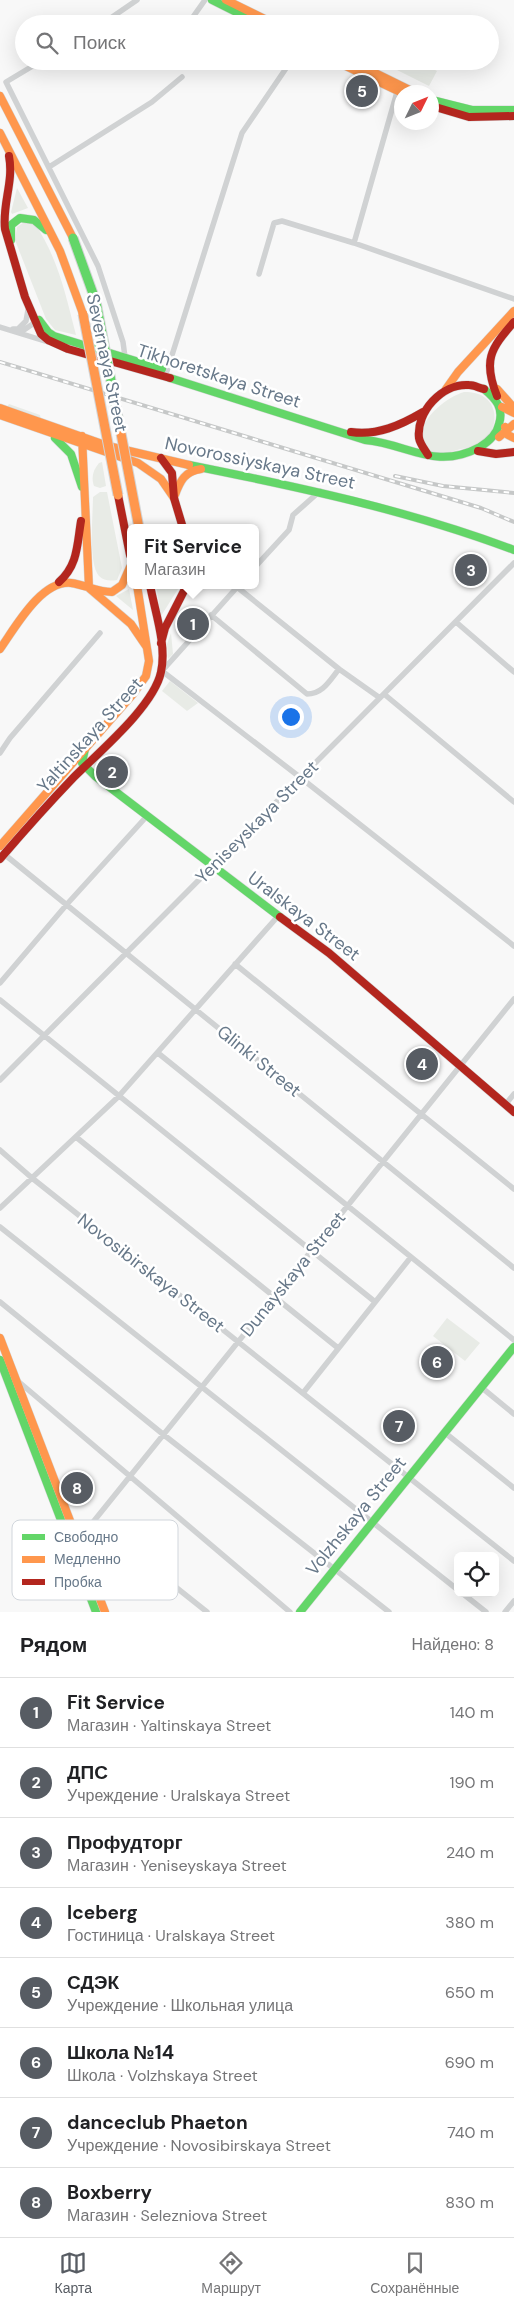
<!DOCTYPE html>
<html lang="ru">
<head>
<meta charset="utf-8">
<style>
  :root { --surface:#fff; --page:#f6f6f6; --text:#202124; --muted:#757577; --line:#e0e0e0; --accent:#575c63 }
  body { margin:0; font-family:"DM Sans",sans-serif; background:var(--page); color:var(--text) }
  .controls { position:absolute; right:15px; bottom:15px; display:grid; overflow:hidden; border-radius:8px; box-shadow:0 5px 20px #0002 }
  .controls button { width:45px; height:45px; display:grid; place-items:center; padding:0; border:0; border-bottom:1px solid var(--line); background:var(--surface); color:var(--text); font:25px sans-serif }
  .compass { position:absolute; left:394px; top:85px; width:45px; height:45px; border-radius:50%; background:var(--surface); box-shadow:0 5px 20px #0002; rotate:47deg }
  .you { position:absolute; left:290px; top:716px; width:18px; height:18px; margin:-12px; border:4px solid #fff; border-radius:50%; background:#1a73e8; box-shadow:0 0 0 8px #1a73e833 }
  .badge { display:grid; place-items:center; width:32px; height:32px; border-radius:50%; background:var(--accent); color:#fff; font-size:16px; font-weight:700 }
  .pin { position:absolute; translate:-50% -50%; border:2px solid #fff; box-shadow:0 1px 5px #0006 }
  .popup { position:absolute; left:127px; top:524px; width:132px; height:65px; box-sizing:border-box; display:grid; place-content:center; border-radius:8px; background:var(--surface); filter:drop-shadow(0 1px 4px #0005); font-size:16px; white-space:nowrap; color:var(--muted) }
  .popup b { font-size:19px; color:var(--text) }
  .popup::after { content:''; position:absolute; left:50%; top:100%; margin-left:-10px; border:10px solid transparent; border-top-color:var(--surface) }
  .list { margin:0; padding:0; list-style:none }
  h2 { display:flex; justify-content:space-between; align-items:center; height:65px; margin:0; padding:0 20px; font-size:21px }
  h2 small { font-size:16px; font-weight:400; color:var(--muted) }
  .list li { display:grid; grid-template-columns:32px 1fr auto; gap:15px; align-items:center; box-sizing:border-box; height:70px; padding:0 20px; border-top:1px solid var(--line) }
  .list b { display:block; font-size:19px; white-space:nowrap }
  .list p { margin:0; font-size:16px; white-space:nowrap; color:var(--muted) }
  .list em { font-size:16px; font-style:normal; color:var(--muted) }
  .icon { flex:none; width:28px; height:28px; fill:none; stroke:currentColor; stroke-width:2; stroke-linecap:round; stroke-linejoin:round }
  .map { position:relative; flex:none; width:514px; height:1612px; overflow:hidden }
  .search { position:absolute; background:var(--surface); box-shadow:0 5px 20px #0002; left:15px; right:15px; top:15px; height:55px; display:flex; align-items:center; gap:12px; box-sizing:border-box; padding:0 18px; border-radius:28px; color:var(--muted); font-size:19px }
  .sheet { height:625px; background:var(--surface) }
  nav { display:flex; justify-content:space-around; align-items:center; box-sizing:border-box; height:70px; border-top:1px solid var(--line); background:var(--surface); font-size:14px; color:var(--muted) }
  nav a { display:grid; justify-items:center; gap:2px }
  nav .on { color:var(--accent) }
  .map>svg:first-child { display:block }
  .green { fill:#e8ebe6 }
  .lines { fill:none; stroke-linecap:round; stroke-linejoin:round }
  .fast-casing { stroke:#d5d6d7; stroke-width:9 }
  .slow-casing { stroke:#d5d6d7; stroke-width:9 }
  .jam-casing { stroke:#d5d6d7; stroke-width:9 }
  .street { stroke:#d0d2d3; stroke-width:5.5 }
  .fast { stroke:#63d668; stroke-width:8 }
  .slow { stroke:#ff974d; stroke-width:8 }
  .jam { stroke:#b3261e; stroke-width:8 }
  .rail-casing { stroke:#c6c8c8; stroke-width:4 }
  .rail { stroke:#fff; stroke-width:2; stroke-dasharray:5.5; stroke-linecap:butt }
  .fast-bridge-casing { stroke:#d3d4d6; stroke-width:11; stroke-linecap:butt }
  .slow-bridge-casing { stroke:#d3d4d6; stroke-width:11; stroke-linecap:butt }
  .fast-bridge { stroke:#63d668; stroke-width:9 }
  .slow-bridge { stroke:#ff974d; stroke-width:9 }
  .labels { text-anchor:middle; stroke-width:5; stroke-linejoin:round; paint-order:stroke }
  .street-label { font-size:18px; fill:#677889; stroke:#fff }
  .key { fill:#fff; stroke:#d1d6dc; stroke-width:1 }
  .key-label { font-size:14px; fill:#677889 }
</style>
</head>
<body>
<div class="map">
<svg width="514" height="1612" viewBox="0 0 514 1612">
  <rect width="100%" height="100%" fill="#f8f8f8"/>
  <path class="green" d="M379 61H417L437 71 429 86Z
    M17 188 28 208 12 214 11 212Z
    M24 222 35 224C58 258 66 296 76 335L55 330 46 319 15 240 17 227Z
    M464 392C475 392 484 394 491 404 499 418 493 436 479 444 473 447 464 448 457 450 451 452 442 455 435 454 429 453 423 446 422 441 417 420 447 397 464 392Z
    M9 404 40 415 41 419 7 407Z
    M102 462 106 486 100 488 94 486C91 477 93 470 99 463Z
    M100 492H107L122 568 117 580C110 581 104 581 99 576 88 564 93 514 93 497Z
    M156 585H174L178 589 161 616Z
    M129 589 133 610 116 596Z
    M171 633 173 654 168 659 167 644Z
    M170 681 198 703 187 711 162 691Z
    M447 1318 480 1343 465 1361 433 1336Z"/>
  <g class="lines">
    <g class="fast-casing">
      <path id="fast" d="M212 0 260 24
        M432 100 472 110H514
        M11 240V225L20 218 34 220 46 230
        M39 320 48 332 54 336 162 369
        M170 378 365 440C409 444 435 471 480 447 488 442 497 434 499 424 504 408 496 399 484 389
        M55 438 71 454 82 487
        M189 465C299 487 408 510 514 550
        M85 749 82 763 95 776 280 917
        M0 1360 96 1612
        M300 1612 514 1347"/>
    </g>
    <g class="slow-casing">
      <path id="slow" d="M226 0 275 24
        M335 61 402 93
        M351 61 414 92
        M0 96 73 238
        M0 133 60 251 83 314
        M446 389 458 372 514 311
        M497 389 514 408
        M502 407 514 413
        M0 408 108 446 189 465
        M0 415 138 463 161 479 174 498
        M505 427 508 435 514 438
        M82 436 89 588 131 624 146 646
        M499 437 514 424
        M175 495C180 481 185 471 201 469
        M0 649C15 628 41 580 71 583 85 585 98 592 112 592L122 585 130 567
        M0 846 133 694 146 676 149 661 137 585
        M0 1338 105 1612"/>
    </g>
    <g class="jam-casing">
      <path id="jam" d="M432 106 469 117 514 116
        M9 156C14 182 2 204 5 229L25 297 41 334 48 340 68 349 170 378
        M497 396C483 361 490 349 514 322
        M351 432C377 436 401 425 423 412
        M478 451 496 454 514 452
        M428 455C425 450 420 444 419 438 416 412 442 383 469 385 474 385 479 388 484 389
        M161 458 172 473 174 498 183 528
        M118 495 130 555
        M59 582C78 565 77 545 81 521
        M161 643 165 628 187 585
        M0 859C24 831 49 803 74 777 99 752 154 706 161 672 167 645 155 612 150 585
        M280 917 329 953 514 1112"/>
    </g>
    <path class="street" d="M102 24 137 0
      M188 24 205 0
      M41 61 6 82 98 266 123 342 125 357
      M94 61 97 66
      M49 167 152 102 182 77
      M354 243 397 92
      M259 274 274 223 282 221 354 243 514 299
      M0 327 48 342
      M13 329H18L26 321 28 310
      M21 332 37 321
      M167 371 242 133 291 61
      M256 566 289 530 293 515 320 491
      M239 585 162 671 301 778 514 946
      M237 587 339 669 380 698
      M211 615 307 694C323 694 330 680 339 669
      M456 622 514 672
      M384 694 514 802
      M0 753 10 738 100 633
      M4 854 514 1268
      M235 964 514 1189
      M0 983 68 903 147 816
      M0 1000 374 1301
      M158 1053 514 1340
      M0 1080 514 563
      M505 1105 514 1094
      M76 1137 338 1348
      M0 1150 32 1178 514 1561
      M0 1208 118 1097 279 915
      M0 1227 458 1590
      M0 1302 164 1435 389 1612
      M19 1382 290 1612
      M481 1387 514 1414
      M303 1393 411 1257
      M444 1432 514 1488
      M94 1522 207 1612
      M77 1542 514 999
      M462 1593 486 1612
      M505 1612 514 1601"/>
    <use href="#fast" class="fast"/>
    <use href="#slow" class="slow"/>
    <use href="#jam" class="jam"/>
    <g class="rail-casing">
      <path id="rail" d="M0 362 481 508 514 522
        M395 476 443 486 514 493"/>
    </g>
    <use href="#rail" class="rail"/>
    <g class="fast-bridge-casing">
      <path id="fast-bridge" d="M73 238 96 302 119 423"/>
    </g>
    <g class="slow-bridge-casing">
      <path id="slow-bridge" d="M83 314 118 495
        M119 423 139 528"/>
    </g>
    <use href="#fast-bridge" class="fast-bridge"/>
    <use href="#slow-bridge" class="slow-bridge"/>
  </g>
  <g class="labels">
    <g class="street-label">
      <text transform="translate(107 363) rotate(78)" y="6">Severnaya Street</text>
      <text transform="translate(219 376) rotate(18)" y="6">Tikhoretskaya Street</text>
      <text transform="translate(260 463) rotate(12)" y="6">Novorossiyskaya Street</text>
      <text transform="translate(90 735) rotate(-48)" y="6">Yaltinskaya Street</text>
      <text transform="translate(257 822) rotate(-45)" y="6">Yeniseyskaya Street</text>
      <text transform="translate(304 916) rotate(37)" y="6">Uralskaya Street</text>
      <text transform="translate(259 1061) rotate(39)" y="6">Glinki Street</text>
      <text transform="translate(151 1273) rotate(38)" y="6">Novosibirskaya Street</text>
      <text transform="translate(293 1274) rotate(-51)" y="6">Dunayskaya Street</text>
      <text transform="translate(356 1516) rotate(-51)" y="6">Volzhskaya Street</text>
    </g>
  </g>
  <rect x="12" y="1520" width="166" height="80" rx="8" class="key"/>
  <rect x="22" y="1534" width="23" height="6" fill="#63d668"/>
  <rect x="22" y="1556" width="23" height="7" fill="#ff974d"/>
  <rect x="22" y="1579" width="23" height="6" fill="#b3261e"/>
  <g class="key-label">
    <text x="54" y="1542">Свободно</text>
    <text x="54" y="1564">Медленно</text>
    <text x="54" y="1587">Пробка</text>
  </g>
</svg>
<div class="controls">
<button><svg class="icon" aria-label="locate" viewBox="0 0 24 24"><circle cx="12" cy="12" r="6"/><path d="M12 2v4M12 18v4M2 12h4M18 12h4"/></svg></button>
</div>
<svg class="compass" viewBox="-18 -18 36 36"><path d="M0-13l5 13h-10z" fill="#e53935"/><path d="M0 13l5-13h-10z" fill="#757577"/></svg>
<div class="you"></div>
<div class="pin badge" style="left:193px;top:624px">1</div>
<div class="popup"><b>Fit Service</b>Магазин</div>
<div class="pin badge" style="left:112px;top:772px">2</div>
<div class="pin badge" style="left:471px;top:570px">3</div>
<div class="pin badge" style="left:422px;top:1064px">4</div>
<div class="pin badge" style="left:362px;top:91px">5</div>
<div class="pin badge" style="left:437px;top:1362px">6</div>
<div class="pin badge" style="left:399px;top:1426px">7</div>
<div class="pin badge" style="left:77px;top:1488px">8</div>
<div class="search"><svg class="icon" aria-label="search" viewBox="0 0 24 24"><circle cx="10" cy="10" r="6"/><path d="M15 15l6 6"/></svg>Поиск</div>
</div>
<section class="sheet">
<h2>Рядом<small>Найдено: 8</small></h2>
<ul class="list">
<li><span class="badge">1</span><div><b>Fit Service</b><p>Магазин · Yaltinskaya Street</p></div><em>140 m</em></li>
<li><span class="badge">2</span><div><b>ДПС</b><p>Учреждение · Uralskaya Street</p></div><em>190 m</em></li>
<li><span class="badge">3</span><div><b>Профудторг</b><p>Магазин · Yeniseyskaya Street</p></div><em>240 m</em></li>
<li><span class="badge">4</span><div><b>Iceberg</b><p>Гостиница · Uralskaya Street</p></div><em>380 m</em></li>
<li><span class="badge">5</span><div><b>СДЭК</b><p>Учреждение · Школьная улица</p></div><em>650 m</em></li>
<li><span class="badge">6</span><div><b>Школа №14</b><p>Школа · Volzhskaya Street</p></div><em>690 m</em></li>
<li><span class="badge">7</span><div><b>danceclub Phaeton</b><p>Учреждение · Novosibirskaya Street</p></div><em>740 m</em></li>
<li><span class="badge">8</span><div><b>Boxberry</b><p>Магазин · Selezniova Street</p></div><em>830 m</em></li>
</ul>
</section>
<nav>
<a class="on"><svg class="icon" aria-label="map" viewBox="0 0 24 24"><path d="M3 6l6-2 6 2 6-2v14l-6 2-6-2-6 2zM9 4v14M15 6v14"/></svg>Карта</a>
<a><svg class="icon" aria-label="directions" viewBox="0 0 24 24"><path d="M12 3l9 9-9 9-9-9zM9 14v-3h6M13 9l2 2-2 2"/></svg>Маршрут</a>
<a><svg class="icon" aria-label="saved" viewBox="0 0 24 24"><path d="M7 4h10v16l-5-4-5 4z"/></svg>Сохранённые</a>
</nav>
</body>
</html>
